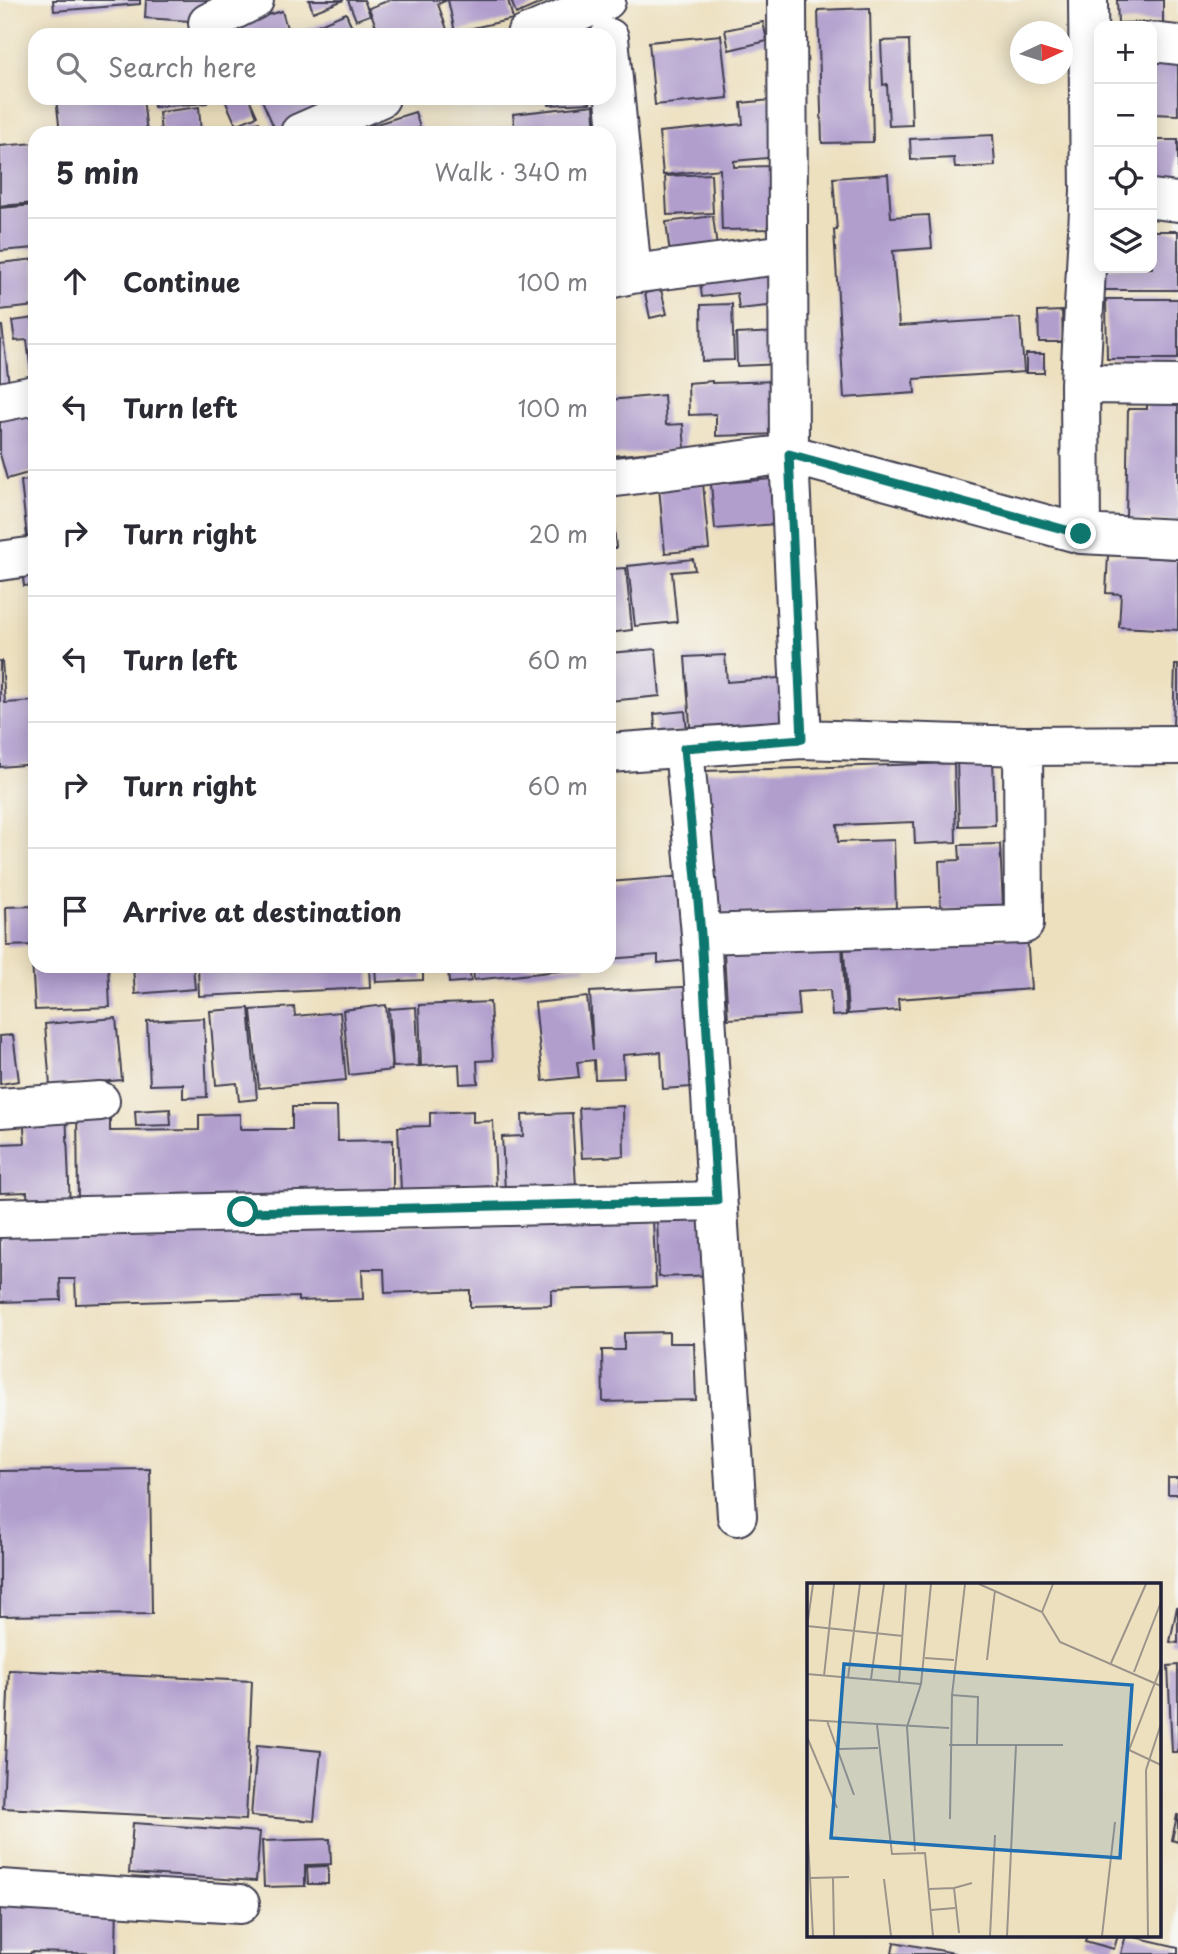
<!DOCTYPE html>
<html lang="en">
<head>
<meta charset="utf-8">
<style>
  :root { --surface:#fff; --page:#f2f2f3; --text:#2b2b33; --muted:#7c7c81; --line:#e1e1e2 }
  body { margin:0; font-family:"Playpen Sans",sans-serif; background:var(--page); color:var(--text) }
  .controls { position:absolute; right:21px; top:21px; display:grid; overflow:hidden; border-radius:14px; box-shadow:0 4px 18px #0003 }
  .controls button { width:63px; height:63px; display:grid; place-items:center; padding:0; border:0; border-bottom:2px solid var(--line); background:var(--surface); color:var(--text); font:35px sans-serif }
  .compass { position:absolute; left:1010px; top:21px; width:63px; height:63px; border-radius:50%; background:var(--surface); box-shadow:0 4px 18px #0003; rotate:86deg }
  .stop { position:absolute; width:21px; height:21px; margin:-16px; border:5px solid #0f766e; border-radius:50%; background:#fff }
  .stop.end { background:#0f766e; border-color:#fff; box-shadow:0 2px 7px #0008 }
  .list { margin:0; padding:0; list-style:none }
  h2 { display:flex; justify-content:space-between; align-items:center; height:91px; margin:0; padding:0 28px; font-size:30px }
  h2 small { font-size:23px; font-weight:400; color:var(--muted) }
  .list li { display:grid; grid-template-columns:46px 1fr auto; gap:21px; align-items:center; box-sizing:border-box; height:126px; padding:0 28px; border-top:2px solid var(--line) }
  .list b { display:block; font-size:26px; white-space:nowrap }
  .list em { font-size:23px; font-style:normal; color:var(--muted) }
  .icon { flex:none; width:38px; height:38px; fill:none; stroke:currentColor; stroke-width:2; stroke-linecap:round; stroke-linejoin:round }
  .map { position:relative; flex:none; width:1178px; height:1954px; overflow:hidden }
  .search { position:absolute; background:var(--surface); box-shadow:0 4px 18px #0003; left:28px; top:28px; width:588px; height:77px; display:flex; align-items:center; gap:18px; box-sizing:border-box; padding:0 24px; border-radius:21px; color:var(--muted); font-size:26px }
  .panel { position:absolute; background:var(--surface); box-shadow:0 4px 18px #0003; left:28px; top:126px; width:588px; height:847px; border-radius:21px }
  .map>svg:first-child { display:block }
  .building { fill:#b19ecd }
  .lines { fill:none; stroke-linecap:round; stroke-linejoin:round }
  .minor-casing { stroke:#403e4f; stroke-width:42 }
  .minor { stroke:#fff; stroke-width:38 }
  .route { stroke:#0f766e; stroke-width:9 }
  .inset-road { fill:none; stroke:#9c948a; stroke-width:2 }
  .view { fill:#1f6fb2; fill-opacity:0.15; stroke:#1f6fb2; stroke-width:3.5 }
  .inset-edge { fill:none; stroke:#22223b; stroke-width:3.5 }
</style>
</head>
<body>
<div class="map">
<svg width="1178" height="1954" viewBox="0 0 1178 1954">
  <rect width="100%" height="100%" fill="#f6f6f2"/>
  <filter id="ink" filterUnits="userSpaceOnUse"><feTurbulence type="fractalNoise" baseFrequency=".0143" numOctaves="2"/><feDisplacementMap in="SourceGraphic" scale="14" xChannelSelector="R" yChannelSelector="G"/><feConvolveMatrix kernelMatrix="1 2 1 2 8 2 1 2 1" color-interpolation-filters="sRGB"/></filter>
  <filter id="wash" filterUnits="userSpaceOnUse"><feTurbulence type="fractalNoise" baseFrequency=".00686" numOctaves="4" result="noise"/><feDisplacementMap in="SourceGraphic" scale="28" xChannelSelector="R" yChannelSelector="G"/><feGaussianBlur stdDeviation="1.57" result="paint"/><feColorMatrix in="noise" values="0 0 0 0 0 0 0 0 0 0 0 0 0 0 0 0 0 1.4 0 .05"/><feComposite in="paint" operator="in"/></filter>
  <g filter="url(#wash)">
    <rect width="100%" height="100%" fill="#ede0bf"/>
    <g id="blocks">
      <path class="building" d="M53 0H140V4L54 11Z
        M146 0H206L205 22 145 18Z
        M309 0H344L313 12Z
        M348 0H364L370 15 356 20Z
        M390 0H447L438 4 449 35H362L377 29 369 8Z
        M448 0H508L513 19 455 32Z
        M511 0H548L516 14Z
        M1117 0H1163V22L1118 23Z
        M870 8 873 142 822 143 818 10Z
        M282 11 289 35H235L232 25Z
        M346 13 355 35H294Z
        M763 22 767 41 729 50 725 30Z
        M721 35 728 98 655 105 649 42Z
        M909 40 912 125 889 126 887 84 883 85 881 41Z
        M1152 63H1178V115L1152 114Z
        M56 98H143L147 133H60Z
        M153 98H207V103L154 107Z
        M224 98H249L257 116 236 125Z
        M261 98H320L325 110 276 132Z
        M549 98H590V103L549 105Z
        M771 100 777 157 734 161V167L774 166 777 229 722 230 720 169 663 175 659 132 743 124 741 103Z
        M594 105 596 133H515L513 114Z
        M199 107 201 133H161L159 112Z
        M415 112 422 133H351V132Z
        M259 122 264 133H243L242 130Z
        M993 135 995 166 955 168 954 158 911 160 910 139Z
        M1152 140H1178V190H1152Z
        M35 143V203L0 206V146Z
        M711 174 713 213 667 215 665 176Z
        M888 174 891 217 929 215 932 248 893 251 899 326 1020 318 1024 372 914 379 915 393 844 398 834 230H837L833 178Z
        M35 205V248L0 251V208Z
        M713 216 718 256 671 262 666 222Z
        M1152 231H1178V290H1102V268H1152Z
        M35 259V306L0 310V263Z
        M773 266 777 305 739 309 737 293 702 297 699 274Z
        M661 290 667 314 650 318 645 293Z
        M1106 299H1178V359H1107Z
        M732 304 734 360 702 361 701 305Z
        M1062 311 1063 342H1039L1038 312Z
        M35 318V380L32 381 27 340 15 341 12 321Z
        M0 326H2L10 393 0 394Z
        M780 332 782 364 737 366 736 334Z
        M1026 354H1044V373H1026Z
        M712 381V383L778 381 780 434 716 436V414L689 415 688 383Z
        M1147 391 1178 392V521L1126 520 1128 409H1147Z
        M664 395 666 425 683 424 685 449 610 456 609 400Z
        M28 407 35 433V471L7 479 0 454V415Z
        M784 478 788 523 715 529 711 484Z
        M35 479V536L27 537 21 481Z
        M703 483 709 549 665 553 659 487Z
        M609 494H611L616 548 609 549Z
        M1108 555 1178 559V630L1119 627 1121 594 1106 593Z
        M35 559V585L24 586 21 561Z
        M693 559 695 570 672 572 677 622 635 626 628 566Z
        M626 568 632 630 609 633V569Z
        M656 649 660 696 609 701V653Z
        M725 655 727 682 791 677 795 731 691 738 685 657Z
        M0 661H2L5 703 35 701V764L0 767Z
        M1175 665H1178V728L1173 727Z
        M685 711 687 731 656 735 654 714Z
        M993 760 995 825 959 826 957 761Z
        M954 763 956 842 915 844 914 822 837 825 838 842 894 840 896 910 710 916 705 771Z
        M1000 844 1003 907 941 909 939 861 960 860 959 845Z
        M684 876 690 960 658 963V955L609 959V882Z
        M35 906V945L7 946 6 907Z
        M1027 936 1031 989 898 999 899 1010 848 1014 844 950Z
        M842 945 846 1015 832 1016 830 990 797 992 799 1015 728 1019 724 952Z
        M32 960H35V966H108L110 1007 35 1010Z
        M133 966H193L195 989 135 994Z
        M198 966H369L370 988 199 996Z
        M375 966H423V980L376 982Z
        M448 966H469L471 981 449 983Z
        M473 966H587V968L474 980Z
        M700 986 706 1086 663 1089 661 1052 623 1055 624 1078 595 1079 594 1060 577 1062 579 1077 543 1081 535 1003 587 997 593 1050 590 992Z
        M490 1002 493 1060 477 1061 478 1083 460 1084 459 1064 421 1066 419 1005Z
        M386 1005 392 1070 349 1075 343 1010Z
        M294 1007 295 1016 340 1012 346 1080 259 1088 251 1010Z
        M416 1007 419 1066 393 1067 389 1009Z
        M249 1008 257 1099 239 1101 237 1083 216 1085 210 1011Z
        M116 1018 122 1080 50 1086 45 1024Z
        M204 1018 207 1097 183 1098V1084L150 1085 147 1021Z
        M13 1035 19 1081 0 1084V1036Z
        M77 1106H110V1131L199 1130V1115L240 1114V1129H292V1107H337L338 1141 393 1140V1201L78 1204Z
        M623 1106 624 1156 582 1158 579 1108Z
        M170 1109 171 1125 136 1126 135 1111Z
        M66 1111 70 1207 28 1208 27 1192 0 1193V1144L25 1143 23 1112Z
        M473 1111V1122L493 1121 496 1186 401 1191 398 1127 430 1126V1113Z
        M572 1113 576 1187 505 1190 502 1137 523 1136 522 1115Z
        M715 1213 717 1275 659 1277 657 1215Z
        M653 1220 656 1287 551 1290V1305L470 1307V1290L385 1293 384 1269H362L363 1299 298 1301V1297L76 1304 75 1279H60L61 1300 0 1302V1234Z
        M669 1332V1343H694L696 1400 603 1402 602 1350H624V1333Z
        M150 1469 152 1614 0 1616V1471Z
        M1168 1478H1178V1494H1168Z
        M1177 1607H1178V1643L1170 1642Z
        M1178 1665V1752H1172L1168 1666Z
        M9 1670 252 1681 246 1820 3 1808Z
        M257 1745 321 1751 314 1821 251 1816Z
        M1177 1815H1178V1842L1172 1840Z
        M133 1823 260 1832 256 1881 129 1873Z
        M330 1839 331 1864 305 1865V1886L264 1887 262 1841Z
        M328 1866V1884H308L307 1867Z
        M0 1896 117 1898 116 1954 31 1952 30 1954H0Z
        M1087 1935H1118L1114 1949 1085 1941Z
        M1126 1935 1178 1947V1954H1121Z
        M894 1942 955 1953V1954H892Z"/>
    </g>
  </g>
  <g filter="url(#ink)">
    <use href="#blocks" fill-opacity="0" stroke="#403e4f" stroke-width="2"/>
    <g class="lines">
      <g class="minor-casing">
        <path id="minor" d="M787 0 789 454 802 739
          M208 23 254 0
          M526 35 606 0
          M609 38 632 274
          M1152 42 1178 45
          M300 133 380 98
          M1152 199 1178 202
          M609 279 632 274 787 254
          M1080 384 1178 385
          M0 402 35 395
          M609 478 789 454 1081 534 1178 539
          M1081 534 1080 384 1090 191 1088 0
          M0 561 35 556
          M1023 746 1178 745
          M684 748 701 934 737 1516
          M609 753 802 739 1023 746 1024 924 701 934
          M0 1108 100 1101
          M0 1218 717 1201
          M0 1889 240 1904"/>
      </g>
      <use href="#minor" class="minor"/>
    </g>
  </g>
  <g class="lines" filter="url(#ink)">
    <path class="route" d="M243 1212 717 1201 701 934 684 748 802 739 789 454 1081 534"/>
  </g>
  <g transform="translate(807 1583)">
    <rect width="354" height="354" fill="#ede0bf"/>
    <path class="inset-road" d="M172 1 235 29 253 59 354 103M235 29 246 1M0 43 96 53M0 44 6 1M118 75 147 77M180 77 188 7M304 80 339 1M354 84 322 167 354 182M327 89 354 19M0 91 114 101M17 93 27 1M41 95 53 1M64 96 77 1M92 100 99 1M145 112 158 1M0 137 142 145M20 138 47 212M70 142 85 271 118 270 126 353M0 154 30 225M142 162H256M31 166 71 165M143 236 145 112 171 114 170 161M0 237 6 353M108 268 100 144 114 101 124 1M3 295 42 294M26 295 27 353M77 296 84 353M122 306 147 305M124 327 148 325M152 350 147 305 165 300M183 353 188 252M200 353 209 162M295 353 308 239M341 353 339 187 354 141"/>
    <path class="view" d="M37 81 325 102 313 275 24 255Z"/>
    <rect width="354" height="354" class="inset-edge"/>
  </g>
</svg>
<div class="controls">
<button>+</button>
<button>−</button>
<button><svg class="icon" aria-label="locate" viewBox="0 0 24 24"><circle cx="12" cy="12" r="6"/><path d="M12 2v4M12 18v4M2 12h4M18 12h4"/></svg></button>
<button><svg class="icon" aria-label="layers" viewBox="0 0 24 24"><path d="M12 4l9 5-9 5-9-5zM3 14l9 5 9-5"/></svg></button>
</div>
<svg class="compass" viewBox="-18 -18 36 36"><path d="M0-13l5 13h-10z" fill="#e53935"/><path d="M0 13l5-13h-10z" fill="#7c7c81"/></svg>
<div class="stop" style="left:243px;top:1212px"></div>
<div class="stop end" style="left:1081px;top:534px"></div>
<div class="search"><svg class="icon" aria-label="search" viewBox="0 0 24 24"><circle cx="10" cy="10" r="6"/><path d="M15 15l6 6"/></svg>Search here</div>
<section class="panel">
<h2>5 min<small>Walk · 340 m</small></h2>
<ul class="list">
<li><svg class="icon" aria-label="ahead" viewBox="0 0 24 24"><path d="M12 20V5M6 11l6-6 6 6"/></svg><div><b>Continue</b></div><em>100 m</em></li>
<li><svg class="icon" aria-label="left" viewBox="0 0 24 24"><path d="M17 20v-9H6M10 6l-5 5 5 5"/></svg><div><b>Turn left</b></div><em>100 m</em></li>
<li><svg class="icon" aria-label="right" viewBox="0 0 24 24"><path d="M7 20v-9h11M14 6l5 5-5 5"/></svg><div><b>Turn right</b></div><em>20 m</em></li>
<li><svg class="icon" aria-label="left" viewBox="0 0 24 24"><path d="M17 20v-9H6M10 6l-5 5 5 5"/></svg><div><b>Turn left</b></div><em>60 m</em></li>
<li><svg class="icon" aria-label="right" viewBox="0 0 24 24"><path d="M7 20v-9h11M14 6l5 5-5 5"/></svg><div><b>Turn right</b></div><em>60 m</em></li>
<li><svg class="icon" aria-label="arrive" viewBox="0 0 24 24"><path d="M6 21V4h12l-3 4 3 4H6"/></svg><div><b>Arrive at destination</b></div></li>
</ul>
</section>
</div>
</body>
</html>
